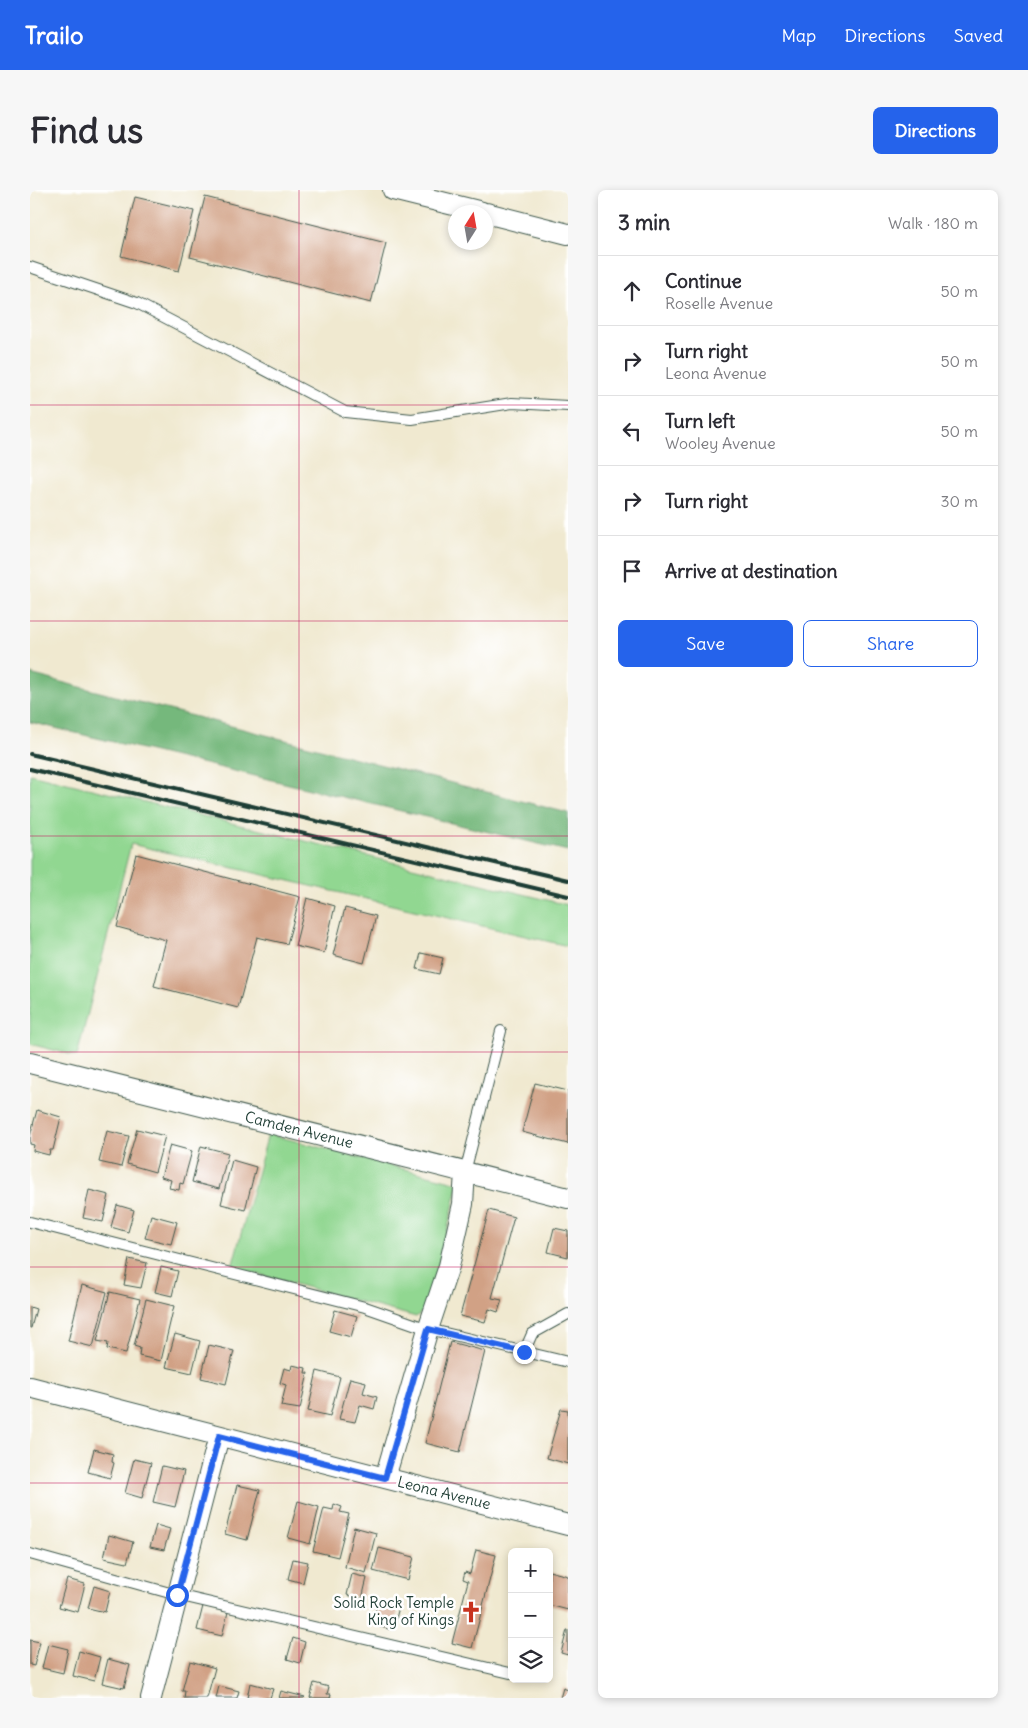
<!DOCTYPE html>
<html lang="en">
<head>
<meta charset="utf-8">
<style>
  :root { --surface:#fff; --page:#f7f7f7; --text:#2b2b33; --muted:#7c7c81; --line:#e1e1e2; --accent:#2563eb }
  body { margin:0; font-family:Delius,sans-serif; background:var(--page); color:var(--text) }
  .controls { position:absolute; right:15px; bottom:15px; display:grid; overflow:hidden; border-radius:8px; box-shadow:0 2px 8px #0003 }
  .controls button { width:45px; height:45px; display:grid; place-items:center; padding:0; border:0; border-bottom:1px solid var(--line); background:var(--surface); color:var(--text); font:25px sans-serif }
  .compass { position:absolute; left:418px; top:15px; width:45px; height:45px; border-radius:50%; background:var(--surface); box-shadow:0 2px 8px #0003; rotate:11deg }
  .stop { position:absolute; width:15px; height:15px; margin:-11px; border:4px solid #2563eb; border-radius:50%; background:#fff }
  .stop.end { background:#2563eb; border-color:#fff; box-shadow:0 1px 5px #0008 }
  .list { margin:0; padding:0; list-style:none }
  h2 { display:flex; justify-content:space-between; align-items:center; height:65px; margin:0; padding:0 20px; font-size:21px }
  h2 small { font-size:16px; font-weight:400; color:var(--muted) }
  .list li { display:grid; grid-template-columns:32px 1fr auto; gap:15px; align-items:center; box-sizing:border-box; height:70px; padding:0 20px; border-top:1px solid var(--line) }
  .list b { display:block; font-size:19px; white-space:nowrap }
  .list p { margin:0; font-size:16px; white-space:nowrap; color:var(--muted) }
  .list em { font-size:16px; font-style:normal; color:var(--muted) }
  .actions { display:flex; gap:10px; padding:15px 20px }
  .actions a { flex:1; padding:11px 0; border:1px solid var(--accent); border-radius:8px; text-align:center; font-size:18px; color:var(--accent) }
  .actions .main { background:var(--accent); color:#fff }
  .icon { flex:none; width:28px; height:28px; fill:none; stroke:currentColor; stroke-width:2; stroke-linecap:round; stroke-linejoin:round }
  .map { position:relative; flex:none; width:538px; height:1508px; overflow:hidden; border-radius:8px }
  header { display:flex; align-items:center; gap:30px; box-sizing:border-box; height:70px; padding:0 25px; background:var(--accent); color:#fff }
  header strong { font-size:24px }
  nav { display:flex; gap:28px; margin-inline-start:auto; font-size:18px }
  .intro { display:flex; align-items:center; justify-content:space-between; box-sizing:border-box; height:120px; padding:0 30px }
  h1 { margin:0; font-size:35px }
  .button { padding:12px 22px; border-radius:8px; background:var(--accent); color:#fff; font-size:18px; font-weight:700 }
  main { display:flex; gap:30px; padding:0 30px }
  aside { flex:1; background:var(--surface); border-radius:8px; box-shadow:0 2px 8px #0003 }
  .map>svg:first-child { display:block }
  .green { fill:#91d791; stroke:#588a62 }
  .forest { fill:#74b87b; stroke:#4a7a58 }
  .building { fill:#d1a185 }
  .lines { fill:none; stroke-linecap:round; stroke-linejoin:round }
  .service-casing { stroke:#3e574b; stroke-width:12 }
  .minor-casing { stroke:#3e574b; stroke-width:22 }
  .service { stroke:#fff; stroke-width:10 }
  .minor { stroke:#fff; stroke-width:20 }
  .rail { stroke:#1f3d34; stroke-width:4 }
  .route { stroke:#2563eb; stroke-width:6 }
  .grid { fill:none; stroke:#c2185b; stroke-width:1; stroke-opacity:0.55 }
  .labels { text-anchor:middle; stroke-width:5; stroke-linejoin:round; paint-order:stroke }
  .street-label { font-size:15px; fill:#1f3d34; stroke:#fff }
  .poi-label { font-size:15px; fill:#1f3d34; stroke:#fff; text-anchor:end }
</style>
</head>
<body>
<header>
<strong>Trailo</strong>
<nav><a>Map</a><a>Directions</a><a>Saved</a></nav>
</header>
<div class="intro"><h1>Find us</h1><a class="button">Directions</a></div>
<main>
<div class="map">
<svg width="538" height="1508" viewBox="0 0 538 1508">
  <rect width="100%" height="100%" fill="#fff"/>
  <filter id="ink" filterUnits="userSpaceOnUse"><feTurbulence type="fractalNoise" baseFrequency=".02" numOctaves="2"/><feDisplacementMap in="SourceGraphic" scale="10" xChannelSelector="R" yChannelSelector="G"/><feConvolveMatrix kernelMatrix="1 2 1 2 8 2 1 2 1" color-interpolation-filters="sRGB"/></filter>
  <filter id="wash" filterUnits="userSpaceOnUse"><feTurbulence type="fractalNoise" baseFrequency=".0096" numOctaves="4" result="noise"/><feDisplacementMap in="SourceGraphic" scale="20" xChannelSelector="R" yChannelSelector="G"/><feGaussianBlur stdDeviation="1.12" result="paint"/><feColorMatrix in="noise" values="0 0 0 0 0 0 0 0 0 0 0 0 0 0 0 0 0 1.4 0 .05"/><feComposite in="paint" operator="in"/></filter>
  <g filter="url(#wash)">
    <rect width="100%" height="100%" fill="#f0e9d0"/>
    <path class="green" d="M0 584 538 715V756L101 654 47 866 0 854Z
      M238 944 429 993 398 1117 386 1127 202 1077Z"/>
    <path class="forest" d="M0 484 538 623V661L0 532Z"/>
    <g id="blocks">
      <path class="building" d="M105 7 164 21 149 81 91 66Z
        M175 7 356 53 341 113 160 67Z
        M106 664 270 707 257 754 227 747 208 818 124 796 136 750 87 737Z
        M277 708 305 716 294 763 265 756Z
        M315 718 346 726 334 773 303 765Z
        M391 763 413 768 409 784 387 779Z
        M505 893 538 901V954L492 942Z
        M7 920 31 927 23 960H20L19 965 3 961 4 955 0 954V946Z
        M107 939 135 946 125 982 97 974Z
        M77 941 99 946 91 977 69 972Z
        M140 955 162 961 153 994 150 993 149 1000 139 998 141 990 131 987Z
        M171 956 198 963 189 999 162 992Z
        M202 970 226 977 215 1020 191 1014Z
        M59 1000 79 1005 73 1032 53 1028Z
        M87 1015 104 1020 98 1042 81 1037Z
        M459 1020 484 1027 462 1108 472 1110 468 1122 459 1119 455 1132 430 1126Z
        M121 1025 147 1032 141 1054 115 1048Z
        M524 1038 538 1041V1067L518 1062Z
        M99 1069 117 1073 111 1098 94 1095Z
        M131 1077 148 1081 142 1106 125 1102Z
        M52 1095 77 1102 63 1157 38 1151Z
        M80 1102 110 1109 96 1163 77 1159 78 1153 67 1151Z
        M116 1109 144 1116 131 1171 109 1166 110 1158 104 1156Z
        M0 1117 6 1119 1 1138H0Z
        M305 1120 327 1126 321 1147 299 1141Z
        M145 1144 170 1151 162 1183 136 1177Z
        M420 1152 455 1161 430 1262 395 1253Z
        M179 1155 204 1161 196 1194 171 1188Z
        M262 1175 276 1178 275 1183H278L270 1219 251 1216 256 1195 250 1193 254 1178 261 1180Z
        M287 1181 310 1187 300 1226 278 1221Z
        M320 1188 336 1192 333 1203 347 1207 344 1219 330 1215 325 1232 309 1229Z
        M531 1219 538 1220V1274L517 1268Z
        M64 1259 83 1264 82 1272 84 1273 80 1288 58 1282Z
        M104 1269 121 1273 112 1308 95 1303Z
        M132 1276 154 1281 145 1317 123 1312Z
        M207 1295 230 1300 217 1350 195 1344Z
        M268 1311 289 1317 280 1354 258 1348Z
        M304 1314 312 1317 310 1322 319 1324 308 1367 283 1361 294 1318 303 1320Z
        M126 1335 140 1339 134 1360 120 1357Z
        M324 1337 346 1343 336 1383 315 1377Z
        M79 1345 103 1352 97 1373 74 1368Z
        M349 1358 384 1367 378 1390 343 1381Z
        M446 1360 466 1365 442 1458 422 1453 438 1391 433 1389 435 1382 440 1384Z
        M263 1369 278 1372 273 1393 258 1389Z
        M519 1381 538 1386V1420L519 1415Z
        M322 1384 337 1388 332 1409 317 1405Z
        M37 1389 55 1394 48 1422 29 1417Z
        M64 1396 80 1401 75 1422 58 1418Z
        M348 1411 369 1417 363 1440 342 1435Z
        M173 1416 198 1422 192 1446 167 1440Z
        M537 1440H538V1465L531 1463Z
        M263 1448 275 1452 270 1473 257 1469Z
        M0 1450 10 1452 4 1476 0 1475Z
        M18 1454 38 1459 33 1483 12 1478Z
        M49 1461 70 1467 64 1491 43 1486Z
        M78 1469 100 1475 94 1498 72 1493Z
        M160 1471 185 1478 177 1508H154L155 1501H152Z
        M220 1493 243 1499 240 1508H217Z
        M284 1493 299 1497 297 1504H301L300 1508H280Z
        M189 1496 209 1501 207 1508H186Z
        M533 1498 538 1500V1508H530Z
        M251 1501 275 1507 274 1508H249Z"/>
    </g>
  </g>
  <g filter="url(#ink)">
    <use href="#blocks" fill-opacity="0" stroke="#3e574b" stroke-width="1"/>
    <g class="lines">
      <g class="service-casing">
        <path id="service" d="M0 77 107 113 315 222 382 229 482 213 538 216
          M435 982 471 841
          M0 1032 335 1117 398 1139 538 1172
          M494 1162 502 1144 538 1124
          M0 1364 147 1405 480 1483"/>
      </g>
      <g class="minor-casing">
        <path id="minor" d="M363 0 452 22
          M456 23 538 44
          M0 873 538 1008
          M0 1197 538 1335
          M355 1288 398 1139 419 1076 433 1014 435 982
          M121 1508 189 1246"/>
      </g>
      <use href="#service" class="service"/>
      <use href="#minor" class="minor"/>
      <path class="rail" d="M0 564 538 690
        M0 579 538 706"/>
    </g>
  </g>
  <g class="lines" filter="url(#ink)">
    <path class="route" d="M147 1405 189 1246 355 1288 398 1139 494 1162"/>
  </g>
  <path class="grid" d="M269 0V1508M0 215H538M0 431H538M0 646H538M0 862H538M0 1077H538M0 1293H538"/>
  <defs>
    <g id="church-bare" transform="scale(1.725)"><path d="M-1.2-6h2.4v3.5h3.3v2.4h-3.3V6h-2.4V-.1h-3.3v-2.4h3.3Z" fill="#c8321e" stroke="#fff" stroke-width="2.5" paint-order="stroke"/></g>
  </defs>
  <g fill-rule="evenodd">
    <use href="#church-bare" x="441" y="1422"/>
  </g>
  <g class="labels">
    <g class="street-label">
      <text transform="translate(269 940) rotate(14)" y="5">Camden Avenue</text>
      <text transform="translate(414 1303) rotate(14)" y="5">Leona Avenue</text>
    </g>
    <g class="poi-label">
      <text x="424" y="1418">Solid Rock Temple<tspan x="424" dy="17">King of Kings</tspan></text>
    </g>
  </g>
</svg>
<div class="controls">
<button>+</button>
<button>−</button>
<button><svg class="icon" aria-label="layers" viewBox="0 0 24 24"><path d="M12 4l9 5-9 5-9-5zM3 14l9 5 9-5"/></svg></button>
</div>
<svg class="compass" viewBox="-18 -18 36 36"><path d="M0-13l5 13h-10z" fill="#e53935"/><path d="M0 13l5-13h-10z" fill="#7c7c81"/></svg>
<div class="stop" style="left:147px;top:1405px"></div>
<div class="stop end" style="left:494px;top:1162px"></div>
</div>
<aside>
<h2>3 min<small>Walk · 180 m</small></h2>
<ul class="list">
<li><svg class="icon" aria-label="ahead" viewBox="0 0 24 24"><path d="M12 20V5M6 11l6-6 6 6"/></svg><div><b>Continue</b><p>Roselle Avenue</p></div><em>50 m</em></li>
<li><svg class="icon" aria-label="right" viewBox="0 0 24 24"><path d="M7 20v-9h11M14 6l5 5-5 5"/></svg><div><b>Turn right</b><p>Leona Avenue</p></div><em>50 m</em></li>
<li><svg class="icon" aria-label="left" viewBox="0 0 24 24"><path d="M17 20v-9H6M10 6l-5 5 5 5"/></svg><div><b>Turn left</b><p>Wooley Avenue</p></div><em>50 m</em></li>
<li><svg class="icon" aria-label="right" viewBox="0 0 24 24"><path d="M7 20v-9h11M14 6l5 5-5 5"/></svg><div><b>Turn right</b></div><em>30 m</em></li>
<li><svg class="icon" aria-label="arrive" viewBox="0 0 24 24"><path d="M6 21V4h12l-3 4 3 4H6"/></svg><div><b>Arrive at destination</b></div></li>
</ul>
<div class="actions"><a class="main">Save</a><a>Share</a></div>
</aside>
</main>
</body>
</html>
